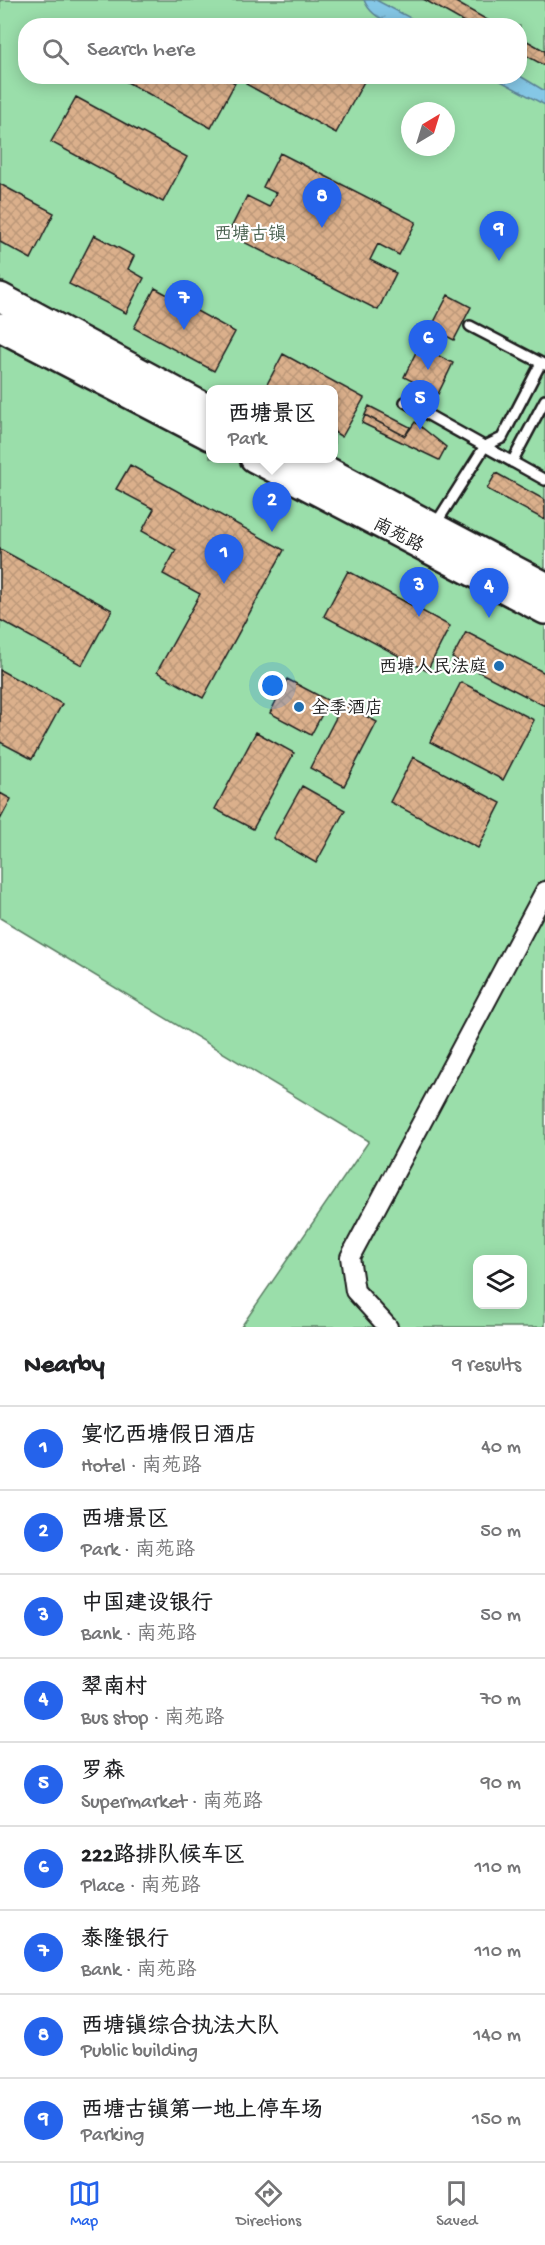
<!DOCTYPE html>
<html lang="en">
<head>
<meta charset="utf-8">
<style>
  :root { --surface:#fff; --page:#f2f2f2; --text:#202124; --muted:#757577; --line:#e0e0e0; --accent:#2563eb }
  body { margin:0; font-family:"Gochi Hand","LXGW WenKai TC",sans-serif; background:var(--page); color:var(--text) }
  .controls { position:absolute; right:18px; bottom:18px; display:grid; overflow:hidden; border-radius:12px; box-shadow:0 3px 15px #0003 }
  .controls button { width:54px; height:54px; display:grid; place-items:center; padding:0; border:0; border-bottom:2px solid var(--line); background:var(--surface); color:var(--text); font:30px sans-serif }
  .compass { position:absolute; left:401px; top:102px; width:54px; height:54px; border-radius:50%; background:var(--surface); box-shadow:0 3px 15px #0003; rotate:38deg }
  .you { position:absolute; left:273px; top:686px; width:21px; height:21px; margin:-15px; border:4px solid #fff; border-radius:50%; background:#1a73e8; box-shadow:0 0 0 9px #1a73e833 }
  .badge { display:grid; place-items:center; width:39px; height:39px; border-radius:50%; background:var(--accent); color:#fff; font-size:20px; font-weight:700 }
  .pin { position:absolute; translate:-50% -50px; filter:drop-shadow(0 2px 3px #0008) }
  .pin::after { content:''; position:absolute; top:32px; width:21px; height:18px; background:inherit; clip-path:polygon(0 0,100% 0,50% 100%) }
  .popup { position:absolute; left:206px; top:385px; width:132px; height:78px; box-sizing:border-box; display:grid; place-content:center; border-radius:12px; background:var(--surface); filter:drop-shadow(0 2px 4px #0005); font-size:20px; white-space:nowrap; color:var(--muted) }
  .popup b { font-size:22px; color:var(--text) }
  .popup::after { content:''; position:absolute; left:50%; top:100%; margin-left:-12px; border:12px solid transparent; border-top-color:var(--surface) }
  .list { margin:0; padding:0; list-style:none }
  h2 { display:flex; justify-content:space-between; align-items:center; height:78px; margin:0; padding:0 24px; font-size:26px }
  h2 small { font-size:20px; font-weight:400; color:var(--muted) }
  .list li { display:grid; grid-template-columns:39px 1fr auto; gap:18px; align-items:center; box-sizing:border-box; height:84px; padding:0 24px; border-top:2px solid var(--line) }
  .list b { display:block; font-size:22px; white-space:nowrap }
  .list p { margin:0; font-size:20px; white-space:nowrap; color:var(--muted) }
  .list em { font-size:20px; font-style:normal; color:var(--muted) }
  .icon { flex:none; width:33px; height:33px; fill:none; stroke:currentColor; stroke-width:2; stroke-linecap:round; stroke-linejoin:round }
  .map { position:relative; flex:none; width:545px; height:1327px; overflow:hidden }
  .search { position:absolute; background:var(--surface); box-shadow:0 3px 15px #0003; left:18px; right:18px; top:18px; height:66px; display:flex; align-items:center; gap:15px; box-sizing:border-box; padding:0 21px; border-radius:24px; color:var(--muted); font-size:22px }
  .sheet { height:834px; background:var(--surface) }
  nav { display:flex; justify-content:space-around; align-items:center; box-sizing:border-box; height:84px; border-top:2px solid var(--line); background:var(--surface); font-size:16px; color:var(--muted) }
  nav a { display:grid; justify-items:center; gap:3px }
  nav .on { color:var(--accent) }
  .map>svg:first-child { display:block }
  .green { fill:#9adeaa; stroke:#5b7d63; stroke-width:1.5; fill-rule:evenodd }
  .water { fill:url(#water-ripples); stroke:#5b8395; stroke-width:1.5 }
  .building { fill:url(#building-cross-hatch); stroke:#1c1c1c; stroke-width:1.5 }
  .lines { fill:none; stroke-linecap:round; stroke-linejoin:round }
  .lane-casing { stroke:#1c1c1c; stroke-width:14 }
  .street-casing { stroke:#1c1c1c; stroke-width:22 }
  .secondary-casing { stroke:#1c1c1c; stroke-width:32 }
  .lane { stroke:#fff; stroke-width:9 }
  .street { stroke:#fff; stroke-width:18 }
  .secondary { stroke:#fff; stroke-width:27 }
  .poi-dot { fill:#1f6fb2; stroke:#fff; stroke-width:2 }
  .labels { text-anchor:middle; stroke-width:4.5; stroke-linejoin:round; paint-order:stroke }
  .park-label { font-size:18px; fill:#48604e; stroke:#fff }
  .street-label { font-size:18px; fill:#1c1c1c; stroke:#fff }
  .poi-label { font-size:18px; fill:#1c1c1c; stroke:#fff; text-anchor:end }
</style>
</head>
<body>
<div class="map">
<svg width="545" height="1327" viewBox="0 0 545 1327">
  <defs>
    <pattern id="water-ripples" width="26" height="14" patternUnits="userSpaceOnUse" patternTransform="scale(1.5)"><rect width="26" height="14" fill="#85c7e6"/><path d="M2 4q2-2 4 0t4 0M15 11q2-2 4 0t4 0" fill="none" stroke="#72aac5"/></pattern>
    <pattern id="building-cross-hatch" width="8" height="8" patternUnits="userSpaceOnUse" patternTransform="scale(1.5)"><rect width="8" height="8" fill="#dbb08c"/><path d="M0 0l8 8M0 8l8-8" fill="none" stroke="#bb9778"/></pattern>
  </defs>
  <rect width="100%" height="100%" fill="#fff"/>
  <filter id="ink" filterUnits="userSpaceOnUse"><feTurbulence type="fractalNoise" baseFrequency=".0167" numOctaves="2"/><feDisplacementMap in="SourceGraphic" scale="12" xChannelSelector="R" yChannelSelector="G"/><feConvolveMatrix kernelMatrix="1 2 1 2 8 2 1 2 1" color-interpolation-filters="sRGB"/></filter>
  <g filter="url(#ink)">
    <path class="green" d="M0 0H545V1327H241L369 1141 0 918ZM26 26H520V76H26ZM410 111H446V147H410ZM210 390H334V458H210ZM478 1260H522V1304H478Z"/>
    <path class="water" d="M364 0H376L424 25C401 26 374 24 364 0Z
      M520 76 545 91V105L493 77Z"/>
    <path class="building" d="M425 0H452L498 26H471Z
      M520 37 545 51V66L520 52Z
      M116 76H223L235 83 211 128Z
      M251 76H367L336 133 246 84Z
      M76 97 187 157 163 202 51 142Z
      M280 153 416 222 399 255 378 244 370 260 396 273 378 310 228 234 247 196 269 207 276 193 263 187Z
      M0 184 54 213 31 259 0 242Z
      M94 235 134 256 128 269 144 278 126 313 69 284Z
      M155 288 235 332 214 371 134 328Z
      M448 295 471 307 454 340 431 328Z
      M419 346 453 363 438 394 404 377Z
      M283 354 364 398 342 437 334 432V390H264Z
      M369 406 410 427 405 436 365 415Z
      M365 415 405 436 415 422 446 447 439 460 362 423Z
      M130 465 284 550 203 698 157 672 200 594 163 574 176 550 142 531 154 509 116 489Z
      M496 473 545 500V520L487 489Z
      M0 549 112 610 82 665 0 620Z
      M348 571 450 626 427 671 324 616Z
      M466 632 545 673V706L452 658Z
      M0 670 62 704 32 759 0 742Z
      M287 679 329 701 311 735 270 713Z
      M461 682 534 720 503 780 430 742Z
      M343 704 377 722 344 786 310 768Z
      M256 732 294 753 253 829 215 809Z
      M413 757 501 803 478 848 390 802Z
      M302 786 345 810 316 863 273 838Z
      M0 793 11 799 0 820Z"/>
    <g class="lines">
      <g class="lane-casing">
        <path id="lane" d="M470 326 545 365
          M405 402 545 480
          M512 462 545 400
          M435 525 485 446 502 438 541 363"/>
      </g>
      <g class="street-casing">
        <path id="street" d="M388 1327 355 1291 350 1257 545 891"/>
      </g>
      <g class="secondary-casing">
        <path id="secondary" d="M0 297 210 410
          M0 327 210 436
          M254 458 545 610
          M303 458 545 586"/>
      </g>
      <use href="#lane" class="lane"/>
      <use href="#street" class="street"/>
      <use href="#secondary" class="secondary"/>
    </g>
  </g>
  <g class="poi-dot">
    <circle cx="499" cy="666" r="6"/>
    <circle cx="299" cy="707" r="6"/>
  </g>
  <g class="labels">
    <g class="park-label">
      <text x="250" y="239">西塘古镇</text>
    </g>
    <g class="street-label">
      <text transform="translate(399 534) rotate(27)" y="6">南苑路</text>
    </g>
    <g class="poi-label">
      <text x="487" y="672">西塘人民法庭</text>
      <text x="311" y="713" text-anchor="start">全季酒店</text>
    </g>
  </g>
</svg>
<div class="controls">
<button><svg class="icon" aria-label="layers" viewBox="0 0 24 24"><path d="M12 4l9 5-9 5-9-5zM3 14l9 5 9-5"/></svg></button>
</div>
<svg class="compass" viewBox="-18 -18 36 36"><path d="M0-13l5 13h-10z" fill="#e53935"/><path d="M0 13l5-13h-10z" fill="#757577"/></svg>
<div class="you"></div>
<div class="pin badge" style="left:224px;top:584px">1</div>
<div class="pin badge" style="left:272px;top:532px">2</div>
<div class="popup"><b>西塘景区</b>Park</div>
<div class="pin badge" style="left:419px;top:617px">3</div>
<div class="pin badge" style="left:489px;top:618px">4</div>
<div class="pin badge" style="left:420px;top:430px">5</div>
<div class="pin badge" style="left:428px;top:370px">6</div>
<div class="pin badge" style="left:184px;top:330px">7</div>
<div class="pin badge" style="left:322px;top:228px">8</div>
<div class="pin badge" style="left:499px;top:261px">9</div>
<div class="search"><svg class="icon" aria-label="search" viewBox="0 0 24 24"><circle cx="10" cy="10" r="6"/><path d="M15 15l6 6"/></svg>Search here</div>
</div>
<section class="sheet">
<h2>Nearby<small>9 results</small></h2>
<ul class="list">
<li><span class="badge">1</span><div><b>宴忆西塘假日酒店</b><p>Hotel · 南苑路</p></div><em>40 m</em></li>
<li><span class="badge">2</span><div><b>西塘景区</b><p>Park · 南苑路</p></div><em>50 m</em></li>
<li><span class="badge">3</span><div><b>中国建设银行</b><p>Bank · 南苑路</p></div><em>50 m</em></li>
<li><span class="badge">4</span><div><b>翠南村</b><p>Bus stop · 南苑路</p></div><em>70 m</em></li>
<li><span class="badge">5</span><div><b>罗森</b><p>Supermarket · 南苑路</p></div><em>90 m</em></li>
<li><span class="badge">6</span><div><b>222路排队候车区</b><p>Place · 南苑路</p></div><em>110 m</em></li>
<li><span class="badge">7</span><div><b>泰隆银行</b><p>Bank · 南苑路</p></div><em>110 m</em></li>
<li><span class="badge">8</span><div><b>西塘镇综合执法大队</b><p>Public building</p></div><em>140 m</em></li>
<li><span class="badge">9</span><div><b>西塘古镇第一地上停车场</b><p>Parking</p></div><em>150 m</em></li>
</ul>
</section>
<nav>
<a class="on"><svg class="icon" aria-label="map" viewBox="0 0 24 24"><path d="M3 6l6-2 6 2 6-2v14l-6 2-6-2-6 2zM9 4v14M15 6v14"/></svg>Map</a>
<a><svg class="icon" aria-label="directions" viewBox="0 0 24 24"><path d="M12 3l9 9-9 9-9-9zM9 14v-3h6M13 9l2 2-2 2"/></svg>Directions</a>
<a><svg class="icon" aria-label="saved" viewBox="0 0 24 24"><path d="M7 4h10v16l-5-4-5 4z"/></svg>Saved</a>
</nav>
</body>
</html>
